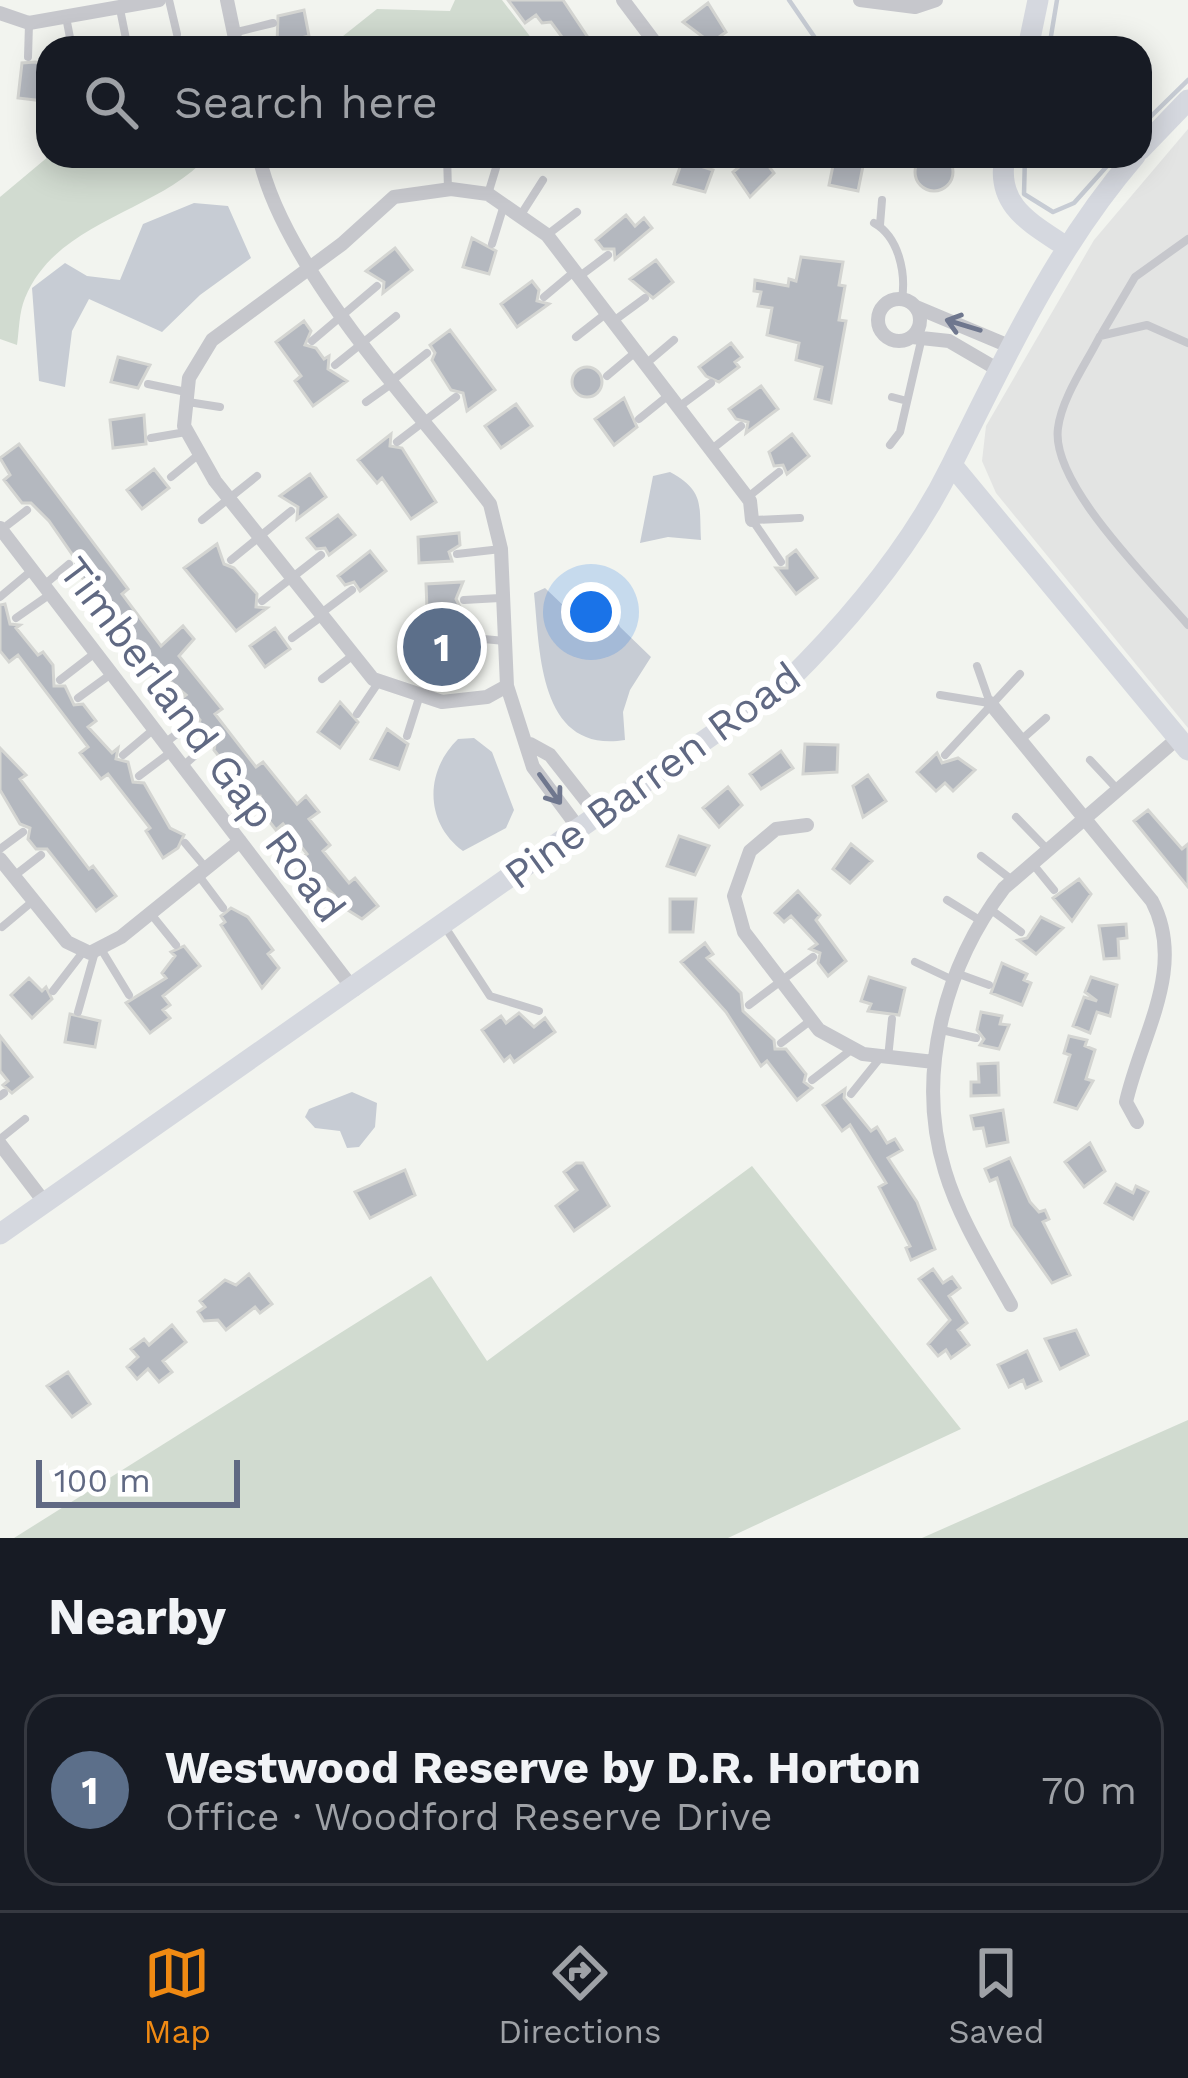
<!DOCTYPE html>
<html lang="en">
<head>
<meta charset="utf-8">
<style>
  :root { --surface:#171b24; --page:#20242c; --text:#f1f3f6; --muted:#9ea1a6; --line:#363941; --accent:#f08a13 }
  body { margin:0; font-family:"Work Sans",sans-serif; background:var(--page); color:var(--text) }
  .scale { position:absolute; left:36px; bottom:30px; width:204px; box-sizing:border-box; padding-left:12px; border:6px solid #606983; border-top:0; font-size:33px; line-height:42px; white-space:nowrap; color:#606983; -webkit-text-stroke:9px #fff; paint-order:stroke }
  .you { position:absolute; left:591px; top:612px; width:42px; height:42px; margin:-30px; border:9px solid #fff; border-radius:50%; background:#1a73e8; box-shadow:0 0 0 18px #1a73e833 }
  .badge { display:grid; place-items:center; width:78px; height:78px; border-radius:50%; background:var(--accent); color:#fff; font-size:39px; font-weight:700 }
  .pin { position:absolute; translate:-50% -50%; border:6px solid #fff; box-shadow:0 3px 12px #0006 }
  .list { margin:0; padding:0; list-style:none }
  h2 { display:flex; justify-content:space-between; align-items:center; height:156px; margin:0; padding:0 48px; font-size:51px }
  h2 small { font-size:39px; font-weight:400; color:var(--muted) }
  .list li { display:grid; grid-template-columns:78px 1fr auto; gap:36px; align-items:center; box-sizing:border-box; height:192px; margin:0 24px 24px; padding:0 24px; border:3px solid var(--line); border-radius:36px }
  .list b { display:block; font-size:45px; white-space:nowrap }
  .list p { margin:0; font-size:39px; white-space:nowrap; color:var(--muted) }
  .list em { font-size:39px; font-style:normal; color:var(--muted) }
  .icon { flex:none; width:66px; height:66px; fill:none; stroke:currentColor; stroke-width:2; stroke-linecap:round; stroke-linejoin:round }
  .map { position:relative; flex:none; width:1188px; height:1538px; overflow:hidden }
  .search { position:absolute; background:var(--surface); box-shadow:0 6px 30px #0003; left:36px; right:36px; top:36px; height:132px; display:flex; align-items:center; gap:30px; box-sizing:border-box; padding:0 42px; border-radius:36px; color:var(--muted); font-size:45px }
  .sheet { height:372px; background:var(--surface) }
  nav { display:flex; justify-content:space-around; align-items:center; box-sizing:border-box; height:168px; border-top:3px solid var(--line); background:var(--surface); font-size:33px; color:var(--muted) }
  nav a { display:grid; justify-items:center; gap:6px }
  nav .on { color:var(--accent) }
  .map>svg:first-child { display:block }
  .built { fill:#e3e4e3 }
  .green { fill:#d1dbd0 }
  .water { fill:#c7ccd4 }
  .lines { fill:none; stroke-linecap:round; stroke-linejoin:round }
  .stream { stroke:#c7ccd4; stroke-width:4.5 }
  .building { fill:#b4b8bf; stroke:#d4d5d2; stroke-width:3 }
  .lane { stroke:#c6c7cc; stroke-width:8 }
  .street { stroke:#c6c7cc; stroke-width:14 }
  .secondary { stroke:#d5d8df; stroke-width:21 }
  .oneway { stroke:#6f778e }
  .labels { text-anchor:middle; stroke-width:12; stroke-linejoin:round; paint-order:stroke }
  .street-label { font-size:42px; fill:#606983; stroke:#fff }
</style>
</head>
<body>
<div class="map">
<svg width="1188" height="1538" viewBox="0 0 1188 1538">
  <rect width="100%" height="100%" fill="#f2f4ef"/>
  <path class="built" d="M1188 129V728L996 493 982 461 986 426 1094 240Z"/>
  <path class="green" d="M455 0H502L539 48H328L377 9 450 11Z
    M49 156H208C157 213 57 220 25 298 19 312 19 331 17 345L0 339V197Z
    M752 1166 961 1429 728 1538H14L431 1276 487 1361Z
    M1188 1420V1538H922Z"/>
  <path class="water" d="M194 203 228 206 251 258 200 295 162 332 89 299 72 331 65 387 39 381 32 288 65 263 87 276 120 280 143 224Z
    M670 472C705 491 699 505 701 540L668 537 640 543 653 476Z
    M602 587 620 627 651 657 630 690 623 712 625 740C538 754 540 650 534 593L545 588 566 608 591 601Z
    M474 738 492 752 514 810 506 828 463 851C424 822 425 771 458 739Z
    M352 1092 377 1103 375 1127 359 1147 347 1148 340 1131 315 1128 305 1117 309 1109Z"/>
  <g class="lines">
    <path class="stream" d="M789 0 822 48
      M1049 48 1057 0
      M1140 127 1188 80
      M1025 156 1024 194 1053 212 1074 203 1116 156"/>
  </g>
  <path class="building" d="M508 0H563L595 48H570L551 22 542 23 536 15 525 23Z
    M708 3 726 32 711 43 683 22Z
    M304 10 309 36 277 44 278 16Z
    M35 62 48 63 44 101 18 98 22 63Z
    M915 172a19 19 0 1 1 38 0a19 19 0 1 1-38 0Z
    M684 156H697L694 164 713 170 705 192 674 184Z
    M752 156H761L774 173 750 197 733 172Z
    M835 156H865L858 191 829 185Z
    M626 215 635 226 644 218 652 228 615 259 614 249H603L596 240Z
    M472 238 496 251 489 274 463 267Z
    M395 248 412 270 383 293 384 282 366 271Z
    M801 257 843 262 839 285 845 286 839 320 846 321 831 403 815 399 822 367 796 360 799 343 767 335 772 308 758 306 761 292 754 291 755 280 788 286 789 279 796 281Z
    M656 260 673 282 653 298 630 279Z
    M532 281 539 290 537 301 549 304 517 327 501 304Z
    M304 321 311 331 305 345 316 348 324 359 329 356 328 369 347 381 313 406 295 381 301 376 276 342Z
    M450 330 495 390 467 411 463 393 451 390 432 360 435 353 430 345Z
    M731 343 742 357 735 362 739 367 719 382 706 376 699 367Z
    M118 357 150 365 138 388 111 382Z
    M572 382a15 15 0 1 1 30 0a15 15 0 1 1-30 0Z
    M761 386 778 409 746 433 748 422 736 419 729 409Z
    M624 398 637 427 614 445 595 419Z
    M516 404 532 426 501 448 485 426Z
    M144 415 146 444 113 448 110 420Z
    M391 434 390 446 402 448 436 502 411 519 382 478 377 483 358 460Z
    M792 434 809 456 787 474 783 465 774 466 769 452Z
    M19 444 128 589 122 594 161 646 183 626 194 639 179 656 222 709 215 714 256 767 263 762 297 804 306 796 319 812 309 819 330 845 323 851 349 883 355 878 378 906 362 919 330 899 334 895 299 860 307 854 283 824 276 830 259 808 260 796 250 795 232 765 228 768 214 750 216 739 197 728 200 720 182 698 186 695 138 654 113 620 118 617 75 570 76 560 49 521 31 503H22L4 480 10 475 0 458Z
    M154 469 169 488 142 509 127 490Z
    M310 474 326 497 297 519 298 507 280 496Z
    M338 515 355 535 329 555 325 548 316 549 307 538Z
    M459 533 460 545 449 552 452 561 419 563 418 537Z
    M217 544 224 564 234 568 257 594 256 607 267 608 236 631 184 568Z
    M796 550 817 578 796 594 776 568H787V557Z
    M370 551 386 571 360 591 354 582 345 585 338 576Z
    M463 582 456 599 460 607 427 609 426 584Z
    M5 604 10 624 20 625 16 628 38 655 43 652 53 665 54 686H65L74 705 83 704 96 721 88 727 112 753 118 748 116 759 128 762 133 782 144 783 170 828 184 835 178 848 163 858 146 831 150 828 108 774 101 779 80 753 88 747 18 655 9 662 0 651V605Z
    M275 628 290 649 265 667 250 646Z
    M422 630H458L454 637 462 645V658H422Z
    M340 702 358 722 340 748 318 732Z
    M387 729 408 744 399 769 371 759Z
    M805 744 838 745 837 772 803 774Z
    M0 748 26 775 20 779 89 869 93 866 116 896 96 911 47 849H36L28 839 30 828 20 824 0 790Z
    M781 751 793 768 761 789 750 774Z
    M937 753 942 763 958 758 975 770 953 791 945 783 936 791 917 772Z
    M868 775 886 801 863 817 853 786Z
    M728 787 742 805 719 827 703 808Z
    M1148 810 1182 849 1188 844V887L1134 821Z
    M679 836 709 846 695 875 667 866Z
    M851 844 872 861 850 883 833 869Z
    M1079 879 1091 894 1072 921 1053 898Z
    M798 891 820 915 816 920 846 961 828 976 818 963 820 953 810 949 817 944 791 916 784 922 775 913Z
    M670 899H696L693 932H670Z
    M231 908 248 917 273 950 268 954 279 968 262 988 221 925 225 922 221 916Z
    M1041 917 1063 928 1036 954 1018 940 1027 938Z
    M1126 924 1127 938 1118 939 1119 958 1104 959 1099 926Z
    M705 943 713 954 707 958 741 993 743 1011 774 1040 775 1049H786L806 1074 804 1082 812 1088 797 1100 767 1061 761 1066 726 1012 681 962Z
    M184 946 200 966 163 996 170 1005 163 1010 170 1018 150 1033 126 1003 166 978 162 973 175 956 171 952Z
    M1002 963 1027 974 1024 980 1031 983 1022 1005 991 993Z
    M869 977 905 988 899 1015 868 1011 871 1004 861 1001Z
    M1091 977 1117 985 1110 1016 1097 1012 1090 1033 1073 1026 1084 997 1097 1001 1085 992Z
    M29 978 42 991 46 987 52 999 32 1018 11 995Z
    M981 1012 1002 1016 1000 1024 1009 1025 999 1049 980 1045 984 1039 977 1030Z
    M519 1013 534 1027 545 1018 555 1032 514 1062 510 1056 504 1061 482 1030 501 1016 506 1023Z
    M70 1014 100 1021 95 1047 65 1042Z
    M0 1036 32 1077 12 1093 3 1085 8 1081 0 1071Z
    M1069 1036 1087 1040 1085 1046 1095 1050 1086 1079 1093 1081 1077 1109 1055 1102 1070 1055 1064 1053Z
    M998 1063 999 1095 971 1096V1082H979L978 1064Z
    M845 1089 844 1098 871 1131 877 1127 887 1143 895 1139 902 1150 888 1158 917 1202 935 1249 911 1260 906 1248 910 1246 879 1187 886 1183 850 1125 842 1131 823 1105Z
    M1003 1110 1008 1142 987 1146 983 1128 974 1129 971 1116Z
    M1090 1143 1105 1171 1084 1187 1065 1162Z
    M1010 1158 1030 1202 1039 1212 1045 1210 1049 1219 1043 1222 1070 1275 1052 1283 1012 1226 997 1178 990 1181 985 1169Z
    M576 1163H583L609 1206 574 1231 556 1206 577 1190 564 1172Z
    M405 1170 415 1195 370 1218 355 1192Z
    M1116 1184 1133 1193 1136 1186 1148 1192 1133 1219 1105 1203Z
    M933 1269 943 1283 952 1277 960 1288 949 1296 967 1323 958 1330 969 1345 951 1358 946 1350 938 1356 928 1344 950 1320 919 1279Z
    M249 1274 272 1304 260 1313 255 1307 226 1330 218 1320 204 1321 198 1312 205 1307 200 1301 225 1280 236 1285Z
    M172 1325 186 1342 163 1361 172 1372 159 1382 148 1369 137 1379 127 1367 138 1357 131 1349 144 1339 149 1345Z
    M1076 1330 1088 1355 1060 1369 1045 1339Z
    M1027 1351 1041 1381 1026 1388 1023 1380 1009 1387 998 1365Z
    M68 1372 90 1404 72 1417 47 1386Z"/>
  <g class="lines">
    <path class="lane" d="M169 0 177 34
      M120 9 127 44
      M66 17 72 48
      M233 33 273 23
      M28 57 29 24
      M447 156 448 189
      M488 194 499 158
      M522 213 543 180
      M874 223C899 237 906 273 902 299
      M880 225 882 200
      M547 235 577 212
      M492 244 504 205
      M580 276 608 255
      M544 297 575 271
      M615 320 645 298
      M1102 333 1135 277 1188 239
      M576 337 608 312
      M312 341 377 286
      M1188 343 1147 325 1100 336C1086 364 1062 397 1058 428 1050 484 1152 582 1188 625
      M648 362 674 340
      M335 365 396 316
      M607 376 638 350
      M394 379 427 353
      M148 384 186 392
      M892 397 907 401
      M188 402 220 407
      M366 402 394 382
      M680 406 711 383
      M639 419 670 394
      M151 438 186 432
      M397 442 456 397
      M890 445 900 432 922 337
      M712 449 741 426
      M171 477 198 455
      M748 497 779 472
      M202 520 257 476
      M754 520 800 518
      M753 521 781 562
      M1 530 27 510
      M457 554 501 549
      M231 560 291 511
      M44 585 69 564
      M0 597 31 571
      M464 600 500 598
      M262 601 321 555
      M320 614 352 590
      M16 618 49 595
      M462 637 505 641
      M292 638 321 617
      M977 666 990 703
      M322 679 352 656
      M60 680 95 653
      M940 695 989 703
      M78 698 111 674
      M357 714 378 683
      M407 736 419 698
      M1021 740 1046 718
      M165 743 192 722
      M123 755 154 729
      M945 755 1020 674
      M1090 760 1118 790
      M183 766 209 743
      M139 776 171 752
      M1016 817 1046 848
      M227 822 254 802
      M185 843 206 868
      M0 849 23 832
      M981 856 1012 880
      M1032 863 1054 890
      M14 876 41 855
      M199 876 223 908
      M947 900 981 921
      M990 909 1021 932
      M151 914 176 945
      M2 927 33 901
      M445 927 490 996 539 1011
      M101 949 129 995
      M915 962 953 980
      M956 973 989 985
      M53 991 83 952
      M749 1005 813 957
      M78 1012 95 952
      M942 1030 976 1038
      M781 1043 810 1021
      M888 1058 892 1019
      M812 1080 851 1050
      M851 1094 880 1058
      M0 1096 4 1093
      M0 1139 25 1119"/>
    <path class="street" d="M227 0 237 48
      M623 0 659 48
      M860 0 915 7 936 0
      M0 13 29 23 159 0
      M259 156C283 269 419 411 490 504L501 549 507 686 533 767 580 830
      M878 320a21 21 0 1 1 42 0a21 21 0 1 1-42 0Z
      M916 307 1009 346
      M912 337 949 341 997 369
      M0 528 354 990
      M507 686 487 697 442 702 373 679 215 481 184 426 189 378 212 340 342 244 394 197 451 189 488 194 547 235 750 501 752 520
      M990 703 1152 901C1187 968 1141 1035 1126 1102L1137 1122
      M530 744 550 755 598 816
      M807 825 776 829 750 851 734 896 744 932 819 1030 863 1054 934 1062
      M0 859 67 942 90 953 121 937 240 841
      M0 1144 45 1203
      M1011 1305C987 1262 959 1218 945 1171 915 1074 945 966 1004 888L1178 738"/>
    <path class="secondary" d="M1028 48 1038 0
      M1140 150 1188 100
      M1005 156C995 205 1029 222 1065 246
      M952 465 1188 750
      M0 1234 785 684C850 620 912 546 952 464 1006 356 1055 249 1135 156"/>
  </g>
  <defs><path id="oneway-shaft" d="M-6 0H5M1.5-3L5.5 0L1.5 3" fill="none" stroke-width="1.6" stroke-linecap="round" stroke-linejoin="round" transform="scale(3)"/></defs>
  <g class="oneway">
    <use href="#oneway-shaft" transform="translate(963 325) rotate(-163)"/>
    <use href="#oneway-shaft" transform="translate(550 789) rotate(54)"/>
  </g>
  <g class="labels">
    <g class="street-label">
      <text transform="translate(203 739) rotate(53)" y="15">Timberland Gap Road</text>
      <text transform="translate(652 775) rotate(-36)" y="15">Pine Barren Road</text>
    </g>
  </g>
</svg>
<div class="scale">100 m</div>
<div class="you"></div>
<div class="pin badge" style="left:442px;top:647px;background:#5c6f8a">1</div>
<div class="search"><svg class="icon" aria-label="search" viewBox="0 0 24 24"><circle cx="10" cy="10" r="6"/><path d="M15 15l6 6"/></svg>Search here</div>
</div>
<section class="sheet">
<h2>Nearby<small></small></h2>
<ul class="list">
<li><span class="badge" style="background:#5c6f8a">1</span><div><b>Westwood Reserve by D.R. Horton</b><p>Office · Woodford Reserve Drive</p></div><em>70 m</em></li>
</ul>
</section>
<nav>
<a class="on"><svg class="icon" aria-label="map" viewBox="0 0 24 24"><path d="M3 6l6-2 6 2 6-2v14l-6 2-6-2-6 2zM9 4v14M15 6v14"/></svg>Map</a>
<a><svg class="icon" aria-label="directions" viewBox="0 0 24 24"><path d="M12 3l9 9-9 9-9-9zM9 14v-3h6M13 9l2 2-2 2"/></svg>Directions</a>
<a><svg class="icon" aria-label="saved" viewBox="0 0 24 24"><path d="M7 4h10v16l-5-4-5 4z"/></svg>Saved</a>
</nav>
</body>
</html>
